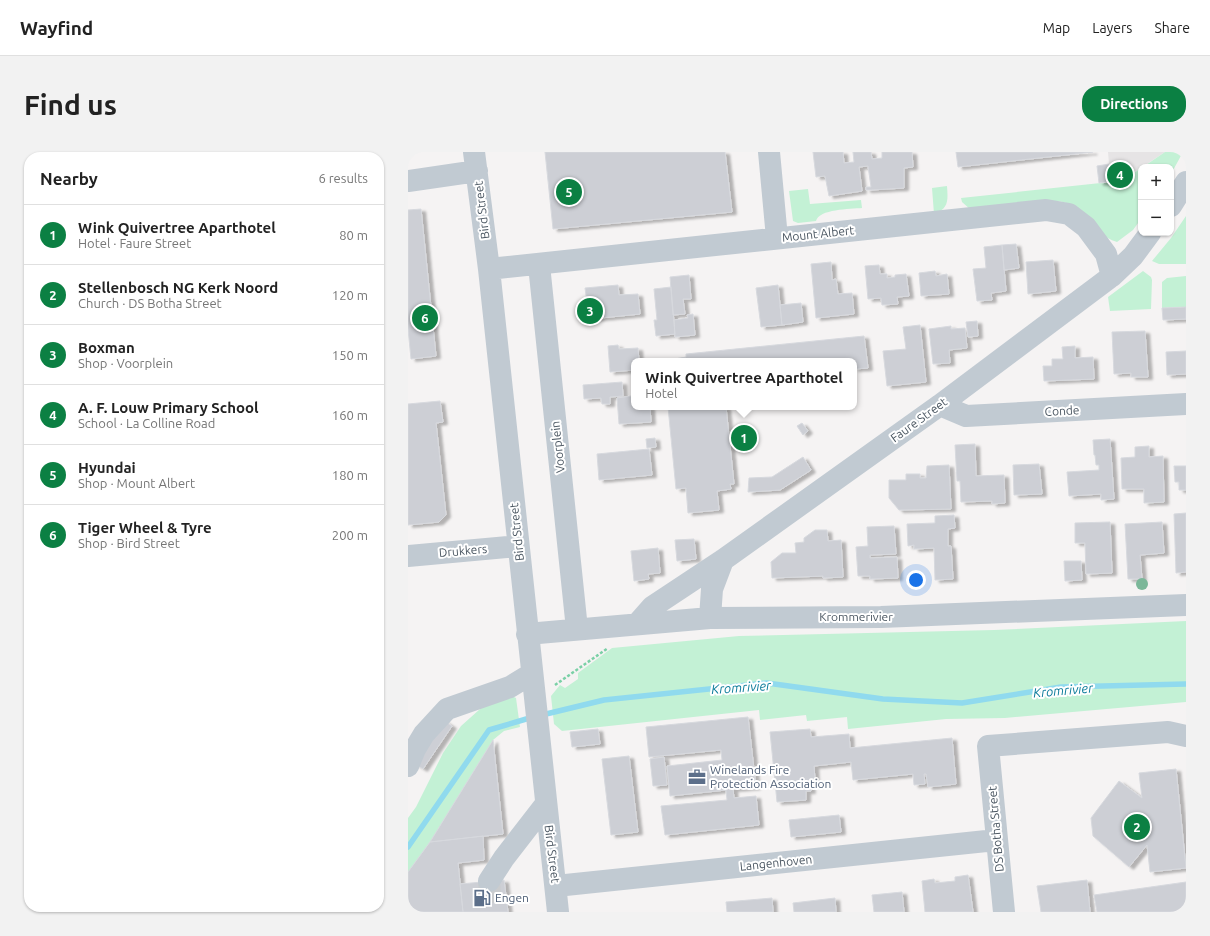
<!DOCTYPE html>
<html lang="en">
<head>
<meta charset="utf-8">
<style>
  :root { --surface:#fff; --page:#f2f2f2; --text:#222; --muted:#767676; --line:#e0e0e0; --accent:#0b8043 }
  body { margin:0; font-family:Ubuntu,sans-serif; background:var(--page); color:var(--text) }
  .controls { position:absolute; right:12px; top:12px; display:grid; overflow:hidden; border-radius:8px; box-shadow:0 1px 3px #0004 }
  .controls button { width:36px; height:36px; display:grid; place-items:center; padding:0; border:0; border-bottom:1px solid var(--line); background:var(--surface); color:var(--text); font:20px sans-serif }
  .you { position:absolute; left:508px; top:428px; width:14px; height:14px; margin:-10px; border:3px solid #fff; border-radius:50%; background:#1a73e8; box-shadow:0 0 0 6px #1a73e833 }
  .badge { display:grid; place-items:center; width:26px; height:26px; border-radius:50%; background:var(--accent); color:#fff; font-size:13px; font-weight:700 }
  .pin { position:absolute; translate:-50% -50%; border:2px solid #fff; box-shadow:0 1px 4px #0006 }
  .popup { position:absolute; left:223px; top:206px; width:226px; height:52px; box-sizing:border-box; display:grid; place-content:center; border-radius:8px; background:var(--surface); filter:drop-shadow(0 1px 3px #0005); font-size:13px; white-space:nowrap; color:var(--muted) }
  .popup b { font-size:15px; color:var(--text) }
  .popup::after { content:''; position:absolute; left:50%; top:100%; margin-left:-8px; border:8px solid transparent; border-top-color:var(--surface) }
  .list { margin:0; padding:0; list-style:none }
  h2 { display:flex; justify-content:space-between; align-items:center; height:52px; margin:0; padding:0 16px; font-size:17px }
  h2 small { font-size:13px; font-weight:400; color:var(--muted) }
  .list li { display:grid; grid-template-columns:26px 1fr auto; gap:12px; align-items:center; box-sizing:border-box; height:60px; padding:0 16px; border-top:1px solid var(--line) }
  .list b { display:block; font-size:15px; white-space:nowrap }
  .list p { margin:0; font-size:13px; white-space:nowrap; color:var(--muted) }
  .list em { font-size:13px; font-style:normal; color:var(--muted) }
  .map { position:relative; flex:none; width:778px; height:760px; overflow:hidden; border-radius:16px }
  header { display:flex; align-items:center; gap:24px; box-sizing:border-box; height:56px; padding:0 20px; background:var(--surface); border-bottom:1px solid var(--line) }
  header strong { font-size:19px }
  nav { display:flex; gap:22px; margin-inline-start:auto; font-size:14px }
  .intro { display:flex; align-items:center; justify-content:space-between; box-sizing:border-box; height:96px; padding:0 24px }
  h1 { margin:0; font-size:28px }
  .button { padding:10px 18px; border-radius:16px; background:var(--accent); color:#fff; font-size:14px; font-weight:700 }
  main { display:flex; gap:24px; padding:0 24px }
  aside { flex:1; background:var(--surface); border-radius:16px; box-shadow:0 1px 3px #0004 }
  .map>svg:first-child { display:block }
  .education { fill:#e6e4e5 }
  .green { fill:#c3f1d5 }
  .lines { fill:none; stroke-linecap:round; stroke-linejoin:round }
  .stream { stroke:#90daee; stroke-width:5.5 }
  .building { fill:#cdcfd5; stroke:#d7d9de; filter:url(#shadow) }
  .minor-tunnel { stroke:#caccce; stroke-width:22; stroke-dasharray:22 11; stroke-linecap:butt }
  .path { stroke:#7ad0a6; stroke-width:2.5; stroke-dasharray:3 2; stroke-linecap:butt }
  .minor { stroke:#c1cad2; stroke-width:22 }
  .tree { fill:#7bb799 }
  .labels { text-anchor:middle; stroke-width:4; stroke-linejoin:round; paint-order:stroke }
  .street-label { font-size:12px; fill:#4a5661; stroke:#fff }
  .service-label { font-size:12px; fill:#4e5e75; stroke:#fff; text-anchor:start }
  .water-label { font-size:13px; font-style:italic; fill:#0c7c9b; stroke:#fff }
</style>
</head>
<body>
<header>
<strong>Wayfind</strong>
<nav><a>Map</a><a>Layers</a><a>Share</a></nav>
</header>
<div class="intro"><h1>Find us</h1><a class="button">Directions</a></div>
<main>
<aside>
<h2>Nearby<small>6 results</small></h2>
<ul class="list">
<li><span class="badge">1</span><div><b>Wink Quivertree Aparthotel</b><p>Hotel · Faure Street</p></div><em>80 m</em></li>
<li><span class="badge">2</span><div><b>Stellenbosch NG Kerk Noord</b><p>Church · DS Botha Street</p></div><em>120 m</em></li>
<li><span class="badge">3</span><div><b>Boxman</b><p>Shop · Voorplein</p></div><em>150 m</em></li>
<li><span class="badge">4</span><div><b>A. F. Louw Primary School</b><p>School · La Colline Road</p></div><em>160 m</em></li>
<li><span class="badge">5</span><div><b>Hyundai</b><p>Shop · Mount Albert</p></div><em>180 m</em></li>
<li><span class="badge">6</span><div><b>Tiger Wheel &amp; Tyre</b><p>Shop · Bird Street</p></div><em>200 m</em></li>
</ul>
</aside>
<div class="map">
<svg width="778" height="760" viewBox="0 0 778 760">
  <defs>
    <filter id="shadow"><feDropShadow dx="4.5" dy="2.5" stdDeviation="1" flood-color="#0004"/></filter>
  </defs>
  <rect width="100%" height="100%" fill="#f5f3f3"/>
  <path class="education" d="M700 0H757L703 36Z"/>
  <path class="green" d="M757 0H775L763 22V15H735Z
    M733 16V67L725 78 709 90C681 82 686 52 647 49L563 58 554 50 553 46 702 30 704 36Z
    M539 34C540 48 541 57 526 62L524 36Z
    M400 37 402 52 453 48 454 56C442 57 411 57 408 69L390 71 385 69 381 39Z
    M778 64V112H751L744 109 763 86Z
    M735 119 743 125 744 128 743 157 702 159 700 145Z
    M778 124V155L754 156V130L759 126Z
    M778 469V550L597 566 538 567 440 577 439 565 399 569 398 563 352 568 351 558 154 579 146 572 143 544 152 533 157 536 170 527V521L204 496 331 484 586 478Z
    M102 543 108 546 112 575 96 579 85 588 22 690 0 720V666L8 655 35 601 53 574 81 549Z"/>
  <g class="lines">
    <path class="stream" d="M134 563 196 548 359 531 475 547 554 551 653 535 778 532
      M0 695 81 578 125 565"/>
  </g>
  <path class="building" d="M137 0H317L324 60 145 77Z
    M405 0H435L436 11 446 10 445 0H463L464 7 474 6V0H504L505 15 496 16V36L463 38H458V35H463L460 14 451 15 454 39 421 44 417 24 408 25Z
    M548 0H685L550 15Z
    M701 12 702 30 691 31 689 14Z
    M13 57 28 204 3 207 0 177V58Z
    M608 92 611 116 596 118 594 93Z
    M594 93 598 139 583 141 584 148 569 149 565 117 578 116 576 95Z
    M645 108 648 139 620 142 618 110Z
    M423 110 424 128 428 127 430 142 444 141 446 162 408 166 403 112Z
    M471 113 472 122H479V126L487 125V123L498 122 501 144 489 145 490 152 474 153 473 146 460 147 457 114Z
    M527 119 528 124 539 122 541 142 513 144 511 121Z
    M281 123 283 147H275L277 162 265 163 262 125Z
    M210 133 211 143 230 142 232 162 173 168 172 152 179 151 177 136Z
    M370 133 374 173 353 175 348 136Z
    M263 135 267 182 248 184 246 168H249L246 137Z
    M393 151 395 170 374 173 372 153Z
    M778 155V167L755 168 754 156Z
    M285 162 287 183 267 185 266 168 280 166 279 163Z
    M569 169 570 184 560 185 558 170Z
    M512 173 518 230 479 234 475 199 498 197 495 175Z
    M543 174V177L557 176 559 196 541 198 542 211 525 212 521 177Z
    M737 179 740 225H723V221L706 222 704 180Z
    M456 184 460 216 446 217V209H255L278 205V202Z
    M210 193 211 197 230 196 231 209H226V218L202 220 200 194Z
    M667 194V206L685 205 686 227 636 229 635 214H644V207H655L654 195Z
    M778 199V222L759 223 758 200Z
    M214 230 215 244 202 245V252H194L193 246 176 247 175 233Z
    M223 244 226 255H242L243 270 211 272 209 246Z
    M32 249 35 270 28 271 38 363 31 370 0 373V252Z
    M260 255H318L326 332H322L323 337 309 339 311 358 280 361 278 336 268 337Z
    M394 271 400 279 395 283 389 274Z
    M247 286 248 295 239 296 238 287Z
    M702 287 706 347 693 348V342L661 344 659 320 691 318V313H688L687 303H686L685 288Z
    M567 292 568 324 596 323 597 351 584 352V349L553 350 552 329H549L547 293Z
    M741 294V305L755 304 756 350 736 351V337H714L713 306 727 305V295Z
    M241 297 244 323 191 328 189 302Z
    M395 305 403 318 372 338 340 340 341 326 364 325Z
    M631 312 634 342 606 343 605 313Z
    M541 313 543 357 491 358 481 346V328H498V322H512V326H518L519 314Z
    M766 314H778V338H771V330H767Z
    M778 361V420L768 421 766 362Z
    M546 363 547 376 540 377V394H543L545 427 527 428 526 396 506 397V393L500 394 499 372 527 371V364Z
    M702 370 704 421 678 422 677 391H667V371Z
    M754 370 756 401 732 403 734 427H720L717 372Z
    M486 374 488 402 462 403V406L489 405 490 426 462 427V424H450L448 395 460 394 459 375Z
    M407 378H419L420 389 433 388 435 425 415 426V424L364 426 363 410 374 401H388L387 391 396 390V386Z
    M286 387 288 407 269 409 267 388Z
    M250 396 252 421 240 422 241 427 226 429 223 399Z
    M656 409H673L674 428 657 429Z
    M340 565 348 635 325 637 326 646 348 644 351 673 257 683 253 654 319 648 318 638 262 644 259 614 314 608 313 598 241 605 238 575Z
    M33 567 44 574 15 617 4 610Z
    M190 577 192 592 164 595 162 580Z
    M402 577 403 585 441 582 442 596 544 586 548 632 520 635 518 622H516L517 632 506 633 505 622 445 628 443 610 406 614 407 628 402 629 403 639H398V648L369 650 362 580Z
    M85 588 95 682 22 690Z
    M221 604 230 680 203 683 194 607Z
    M256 605 259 633 245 634 242 607Z
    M768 617 778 716 742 720 739 693 721 715 685 684 683 666 711 629 734 646 731 621Z
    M431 663 433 680 383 685 381 668Z
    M75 684 76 708 50 711 55 760H0V720L22 690Z
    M560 723 565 760H517L514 729 526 727 527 731 547 729V725Z
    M96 728 100 760H55L52 732Z
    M679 728 682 760H633L629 734Z
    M778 730V760H689L686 743Z
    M494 740 496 760H466L464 743Z
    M364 746 365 760H319L318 750Z
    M427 746 428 760H386L385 751Z"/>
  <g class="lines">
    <path class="minor-tunnel" d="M81 729 83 760"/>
    <path class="path" d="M147 533 200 496"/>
    <path class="minor" d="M66 0 81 117 150 760
      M361 0 369 86
      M0 29 69 19
      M763 54 778 30
      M131 113 169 477
      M81 117 638 58 661 62 678 75 698 102 704 124
      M532 253 558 264 778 252
      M0 404 110 394
      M302 466 304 437 315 408
      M229 472 244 455 315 408 532 253 704 124 725 104 742 81
      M119 482 302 466 473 465 778 453
      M0 614 7 597 16 582 39 557 102 535 123 522
      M81 729 96 706 137 653
      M148 734 588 688
      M596 760 580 594 760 580 778 584"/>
  </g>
  <circle class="tree" cx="734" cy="432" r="6"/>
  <defs>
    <g id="office-bare" transform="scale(1.38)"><path d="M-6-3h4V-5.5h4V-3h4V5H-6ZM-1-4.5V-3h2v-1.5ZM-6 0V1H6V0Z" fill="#5c6f8a" stroke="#fff" stroke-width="2.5" paint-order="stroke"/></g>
    <g id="fuel-bare" transform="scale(1.38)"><path d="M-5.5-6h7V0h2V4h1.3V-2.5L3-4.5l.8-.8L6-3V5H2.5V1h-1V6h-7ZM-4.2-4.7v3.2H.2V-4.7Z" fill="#5c6f8a" stroke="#fff" stroke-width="2.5" paint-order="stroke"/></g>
  </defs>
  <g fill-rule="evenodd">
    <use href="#office-bare" x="289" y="625"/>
    <use href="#fuel-bare" x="74" y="746"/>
  </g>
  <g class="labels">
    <g class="street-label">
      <text transform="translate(74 58) rotate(-97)" y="4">Bird Street</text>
      <text transform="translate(410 82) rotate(-6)" y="4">Mount Albert</text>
      <text transform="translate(654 259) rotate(-3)" y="4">Conde</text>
      <text transform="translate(511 268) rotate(-36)" y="4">Faure Street</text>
      <text transform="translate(150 295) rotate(-96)" y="4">Voorplein</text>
      <text transform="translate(109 380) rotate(-96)" y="4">Bird Street</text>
      <text transform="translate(55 399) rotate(-5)" y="4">Drukkers</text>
      <text x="448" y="469">Krommerivier</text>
      <text transform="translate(588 677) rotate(-95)" y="4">DS Botha Street</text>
      <text transform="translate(144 702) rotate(83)" y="4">Bird Street</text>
      <text transform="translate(368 711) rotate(-6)" y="4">Langenhoven</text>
    </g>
    <g class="service-label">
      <text x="302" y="622">Winelands Fire<tspan x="302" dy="14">Protection Association</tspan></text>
      <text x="87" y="750">Engen</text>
    </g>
    <g class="water-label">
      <text transform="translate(333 535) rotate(-4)" y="5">Kromrivier</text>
      <text transform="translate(655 538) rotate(-5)" y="5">Kromrivier</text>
    </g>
  </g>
</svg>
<div class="controls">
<button>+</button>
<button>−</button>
</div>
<div class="you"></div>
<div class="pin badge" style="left:336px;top:286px">1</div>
<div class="popup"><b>Wink Quivertree Aparthotel</b>Hotel</div>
<div class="pin badge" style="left:729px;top:675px">2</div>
<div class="pin badge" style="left:182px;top:159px">3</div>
<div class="pin badge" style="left:712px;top:23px">4</div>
<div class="pin badge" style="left:161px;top:40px">5</div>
<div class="pin badge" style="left:17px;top:166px">6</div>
</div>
</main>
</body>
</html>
